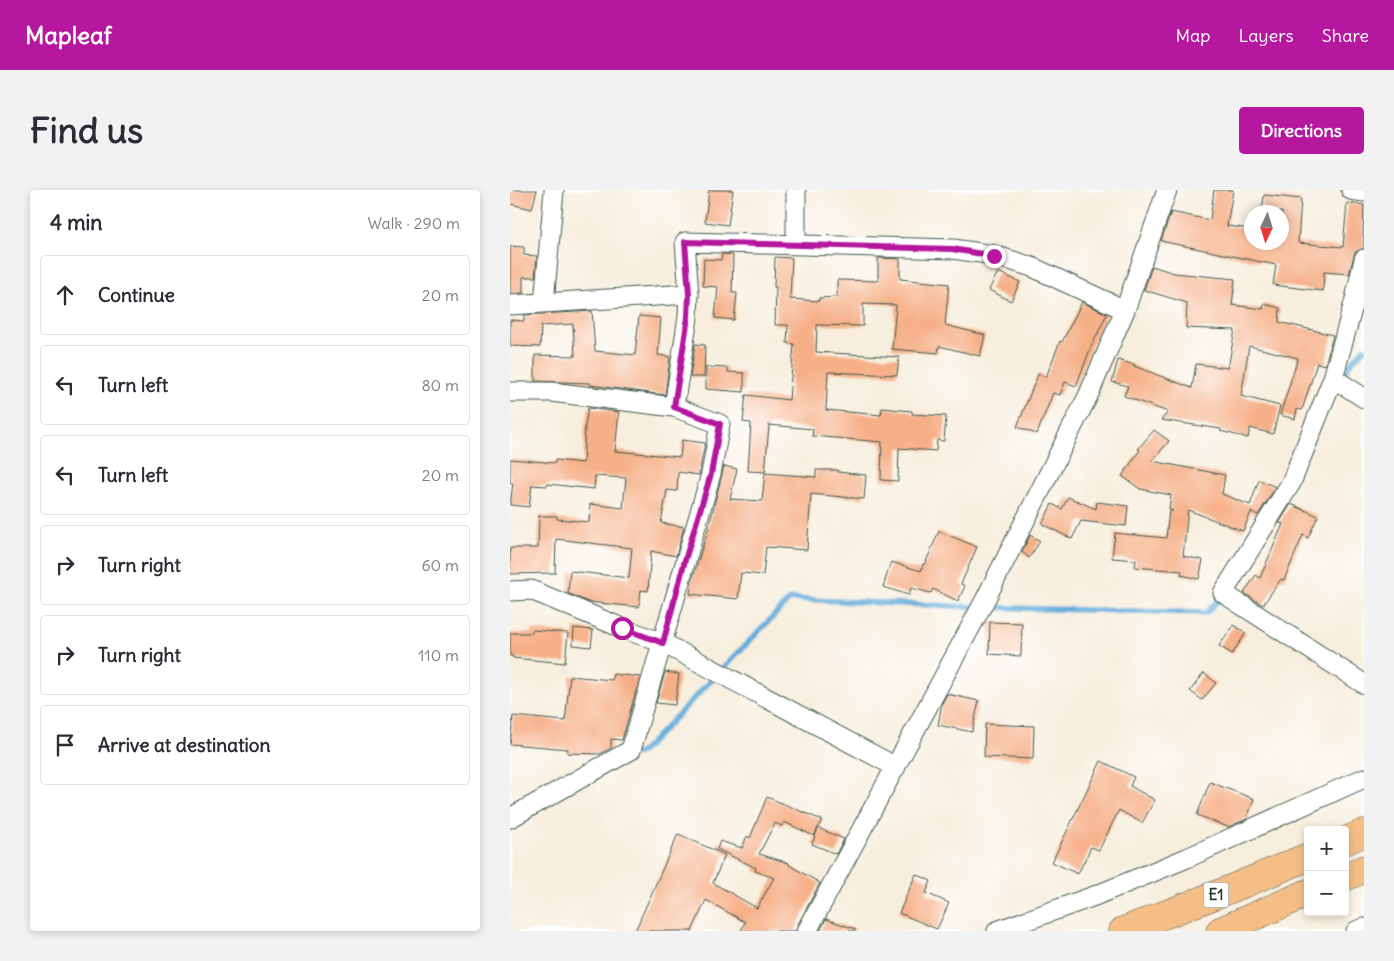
<!DOCTYPE html>
<html lang="en">
<head>
<meta charset="utf-8">
<style>
  :root { --surface:#fff; --page:#f2f2f3; --text:#2b2b33; --muted:#7c7c81; --line:#e1e1e2; --accent:#b5179e }
  body { margin:0; font-family:Delius,sans-serif; background:var(--page); color:var(--text) }
  .controls { position:absolute; right:15px; bottom:15px; display:grid; overflow:hidden; border-radius:5px; box-shadow:0 2px 8px #0003 }
  .controls button { width:45px; height:45px; display:grid; place-items:center; padding:0; border:0; border-bottom:1px solid var(--line); background:var(--surface); color:var(--text); font:25px sans-serif }
  .compass { position:absolute; left:734px; top:15px; width:45px; height:45px; border-radius:50%; background:var(--surface); box-shadow:0 2px 8px #0003; rotate:184deg }
  .stop { position:absolute; width:15px; height:15px; margin:-11px; border:4px solid #b5179e; border-radius:50%; background:#fff }
  .stop.end { background:#b5179e; border-color:#fff; box-shadow:0 1px 5px #0008 }
  .list { margin:0; padding:0; list-style:none }
  h2 { display:flex; justify-content:space-between; align-items:center; height:65px; margin:0; padding:0 20px; font-size:21px }
  h2 small { font-size:16px; font-weight:400; color:var(--muted) }
  .list li { display:grid; grid-template-columns:32px 1fr auto; gap:15px; align-items:center; box-sizing:border-box; height:80px; margin:0 10px 10px; padding:0 10px; border:1px solid var(--line); border-radius:5px }
  .list b { display:block; font-size:19px; white-space:nowrap }
  .list em { font-size:16px; font-style:normal; color:var(--muted) }
  .icon { flex:none; width:28px; height:28px; fill:none; stroke:currentColor; stroke-width:2; stroke-linecap:round; stroke-linejoin:round }
  .map { position:relative; flex:none; width:854px; height:741px; overflow:hidden; border-radius:5px }
  header { display:flex; align-items:center; gap:30px; box-sizing:border-box; height:70px; padding:0 25px; background:var(--accent); color:#fff }
  header strong { font-size:24px }
  nav { display:flex; gap:28px; margin-inline-start:auto; font-size:18px }
  .intro { display:flex; align-items:center; justify-content:space-between; box-sizing:border-box; height:120px; padding:0 30px }
  h1 { margin:0; font-size:35px }
  .button { padding:12px 22px; border-radius:5px; background:var(--accent); color:#fff; font-size:18px; font-weight:700 }
  main { display:flex; gap:30px; padding:0 30px }
  aside { flex:1; background:var(--surface); border-radius:5px; box-shadow:0 2px 8px #0003 }
  .map>svg:first-child { display:block }
  .lines { fill:none; stroke-linecap:round; stroke-linejoin:round }
  .stream { stroke:#62aad9; stroke-width:5.5 }
  .building { fill:#f6b088 }
  .street-casing { stroke:#3f584d; stroke-width:21 }
  .highway-casing { stroke:#3f584d; stroke-width:29 }
  .street { stroke:#fff; stroke-width:19 }
  .highway { stroke:#f5be86; stroke-width:28 }
  .route { stroke:#b5179e; stroke-width:6 }
  .labels { text-anchor:middle; stroke-width:4; stroke-linejoin:round; paint-order:stroke }
  .shield { fill:#fff; stroke:#627771; stroke-width:1 }
  .shield-label { font-size:15px; font-weight:bold; fill:#1f3d34 }
</style>
</head>
<body>
<header>
<strong>Mapleaf</strong>
<nav><a>Map</a><a>Layers</a><a>Share</a></nav>
</header>
<div class="intro"><h1>Find us</h1><a class="button">Directions</a></div>
<main>
<aside>
<h2>4 min<small>Walk · 290 m</small></h2>
<ul class="list">
<li><svg class="icon" aria-label="ahead" viewBox="0 0 24 24"><path d="M12 20V5M6 11l6-6 6 6"/></svg><div><b>Continue</b></div><em>20 m</em></li>
<li><svg class="icon" aria-label="left" viewBox="0 0 24 24"><path d="M17 20v-9H6M10 6l-5 5 5 5"/></svg><div><b>Turn left</b></div><em>80 m</em></li>
<li><svg class="icon" aria-label="left" viewBox="0 0 24 24"><path d="M17 20v-9H6M10 6l-5 5 5 5"/></svg><div><b>Turn left</b></div><em>20 m</em></li>
<li><svg class="icon" aria-label="right" viewBox="0 0 24 24"><path d="M7 20v-9h11M14 6l5 5-5 5"/></svg><div><b>Turn right</b></div><em>60 m</em></li>
<li><svg class="icon" aria-label="right" viewBox="0 0 24 24"><path d="M7 20v-9h11M14 6l5 5-5 5"/></svg><div><b>Turn right</b></div><em>110 m</em></li>
<li><svg class="icon" aria-label="arrive" viewBox="0 0 24 24"><path d="M6 21V4h12l-3 4 3 4H6"/></svg><div><b>Arrive at destination</b></div></li>
</ul>
</aside>
<div class="map">
<svg width="854" height="741" viewBox="0 0 854 741">
  <rect width="100%" height="100%" fill="#fff"/>
  <filter id="ink" filterUnits="userSpaceOnUse"><feTurbulence type="fractalNoise" baseFrequency=".02" numOctaves="2"/><feDisplacementMap in="SourceGraphic" scale="10" xChannelSelector="R" yChannelSelector="G"/><feConvolveMatrix kernelMatrix="1 2 1 2 8 2 1 2 1" color-interpolation-filters="sRGB"/></filter>
  <filter id="wash" filterUnits="userSpaceOnUse"><feTurbulence type="fractalNoise" baseFrequency=".0096" numOctaves="4" result="noise"/><feDisplacementMap in="SourceGraphic" scale="20" xChannelSelector="R" yChannelSelector="G"/><feGaussianBlur stdDeviation="1.12" result="paint"/><feColorMatrix in="noise" values="0 0 0 0 0 0 0 0 0 0 0 0 0 0 0 0 0 1.4 0 .05"/><feComposite in="paint" operator="in"/></filter>
  <g filter="url(#wash)">
    <rect width="100%" height="100%" fill="#f7eedd"/>
    <g class="lines">
      <path class="stream" d="M831 190 839 175 854 159
        M125 565 134 560 280 409 464 417 696 423 713 405"/>
    </g>
    <g id="blocks">
      <path class="building" d="M0 0H27L22 19 0 14Z
        M199 0H223L218 35 195 32Z
        M704 0H723L717 36 742 39V52H772V22H752L754 5 791 9 788 53 833 57 837 13 854 15 853 47H854V58L845 62 839 84 814 82 813 101 763 95 766 75 651 51 661 22 700 30Z
        M0 56 14 57V65L27 66 25 87H13V103L0 104Z
        M212 64 223 65 222 103H227L224 130 205 128 208 97 193 96 194 69 211 70Z
        M265 67 282 68 280 109 309 111V108L327 107V90L368 91V68L390 69V89L439 94 435 135 475 145 470 166 429 156 428 163 382 159 386 115 353 114V136L307 135 306 162 389 167 387 185 318 182 316 220 371 225 372 218 402 221V224L436 226 434 251 427 250 426 261 389 258 388 291 371 290 372 252 302 246 303 239 259 235 255 282 238 281 241 233 233 232 236 205 279 210 284 154 277 153 278 135H265L266 97H264Z
        M642 76 664 83 725 89 722 115 753 119 754 114 770 118 769 132 823 145 815 175 807 173 792 220 787 219 785 229 770 225 788 168 739 156 731 206 770 216 763 244 740 238 738 248 710 241 711 239 651 230 658 222 614 206 618 196 602 192 608 170 625 175 624 176 682 198 686 174 718 178 725 140 676 138 677 113 634 100Z
        M488 82 510 92 501 111 479 100Z
        M572 112 597 124 581 157 566 196 555 192 550 205 543 203 527 244 507 237 528 184 536 187 550 151 552 152Z
        M82 121 85 161 125 165 129 126 151 128 148 165 160 167 155 205 80 195V193L25 191V165L65 166 63 134 31 136 30 157 0 156V130L14 131V125Z
        M185 154 195 155 194 187H180Z
        M196 177 218 178V182L234 183V202L196 199Z
        M78 218 109 222 105 261 170 267 172 250 195 253 189 285 168 282 167 301 157 300 151 333 174 337 166 366 141 361 138 401 131 400 129 417 78 412 58 403 60 381 119 388 122 358 46 349 45 383 0 384V358H28L29 326H47V329L79 332 80 314 113 318 116 288 85 286 84 299 38 294 37 296 22 295 19 317 0 315 3 293H0V269L45 273V270L73 273 75 236Z
        M644 240 659 251 642 271 715 285 712 304 740 315 749 290 766 297 748 325 741 322 733 341 678 320 673 366 693 370 689 389 671 385 672 381 625 377 626 370 602 368 605 343 656 348 659 321H663L659 319 661 305 630 299 612 286 630 260 628 259Z
        M214 276 227 279 220 309 252 311 255 283 306 287V280H328V282L356 285 354 309 301 304 297 360 256 357 253 385 231 383 228 409 180 404 181 394 199 336Z
        M558 307 586 319 587 312 618 316 616 336 571 331 562 349 532 334 542 314 552 319Z
        M781 314 808 326 798 348 793 345 774 390 771 389 753 415 734 403 746 385 750 388 773 334 769 333Z
        M429 341 467 357 451 394 455 396 448 411 423 399 421 403 401 398 399 405 373 397 381 372 411 381 413 374H415Z
        M520 345 530 351 519 368 512 362Z
        M480 432 512 433 511 466 479 464Z
        M724 435 736 443 722 464 709 456Z
        M64 438 83 440 81 457 63 455Z
        M22 440 58 443 55 473 3 468V466H0V443H22Z
        M155 482 169 484 165 515 146 513Z
        M694 483 706 493 692 510 680 501Z
        M103 484 130 487 112 550 101 549V558L90 564 57 563 58 559 0 554 3 526 55 531 60 486 102 490Z
        M437 504 469 511 462 542 428 535 432 513Z
        M475 534 524 536 523 569 474 567Z
        M591 571 624 587 620 596 645 610 632 633 609 620 589 660 581 657 568 684 542 672Z
        M700 592 744 609 737 629 718 637 687 625Z
        M257 607 312 630 304 646 274 632 272 636 265 633 249 664 279 673V675L310 693 287 736 286 741H231L235 732 196 710 182 741H125L168 644 215 665 203 693 247 718 264 688 245 681 246 678 207 659 210 651 232 658 237 646 240 648Z
        M308 638 334 649 326 664 302 654Z
        M406 684 421 691 416 703 439 713 427 739 389 723Z
        M316 729 345 739V741H310Z"/>
    </g>
  </g>
  <g filter="url(#ink)">
    <use href="#blocks" fill-opacity="0" stroke="#3f584d" stroke-width="1"/>
    <g class="lines">
      <g class="street-casing">
        <path id="street" d="M286 0V55
          M841 0 854 2
          M854 69 845 109 823 188 781 293 713 403 854 494
          M34 113 44 0
          M0 115 179 104
          M823 188 854 208
          M0 202H41L164 217
          M0 401 21 400 112 438 153 453 386 577
          M0 628 121 560 201 284 210 234 164 217 178 127 179 104 175 52 443 59 484 65 522 77 615 120
          M297 741 474 412 578 206 615 120 657 0
          M487 741 587 705 677 668 854 588
          M846 741 854 738"/>
      </g>
      <g class="highway-casing">
        <path id="highway" d="M835 651 854 643
          M835 687 854 679
          M613 741 718 700 798 667
          M710 741 798 703"/>
      </g>
      <use href="#street" class="street"/>
      <use href="#highway" class="highway"/>
    </g>
  </g>
  <g class="lines" filter="url(#ink)">
    <path class="route" d="M112 438 153 453 175 370 201 284 210 234 164 217 178 127 179 104 175 52 442 59 484 66"/>
  </g>
  <g class="labels">
    <rect class="shield" x="693.5" y="692.5" width="25" height="25" rx="4"/>
    <g class="shield-label">
      <text x="706" y="710">E1</text>
    </g>
  </g>
</svg>
<div class="controls">
<button>+</button>
<button>−</button>
</div>
<svg class="compass" viewBox="-18 -18 36 36"><path d="M0-13l5 13h-10z" fill="#e53935"/><path d="M0 13l5-13h-10z" fill="#7c7c81"/></svg>
<div class="stop" style="left:112px;top:438px"></div>
<div class="stop end" style="left:484px;top:66px"></div>
</div>
</main>
</body>
</html>
